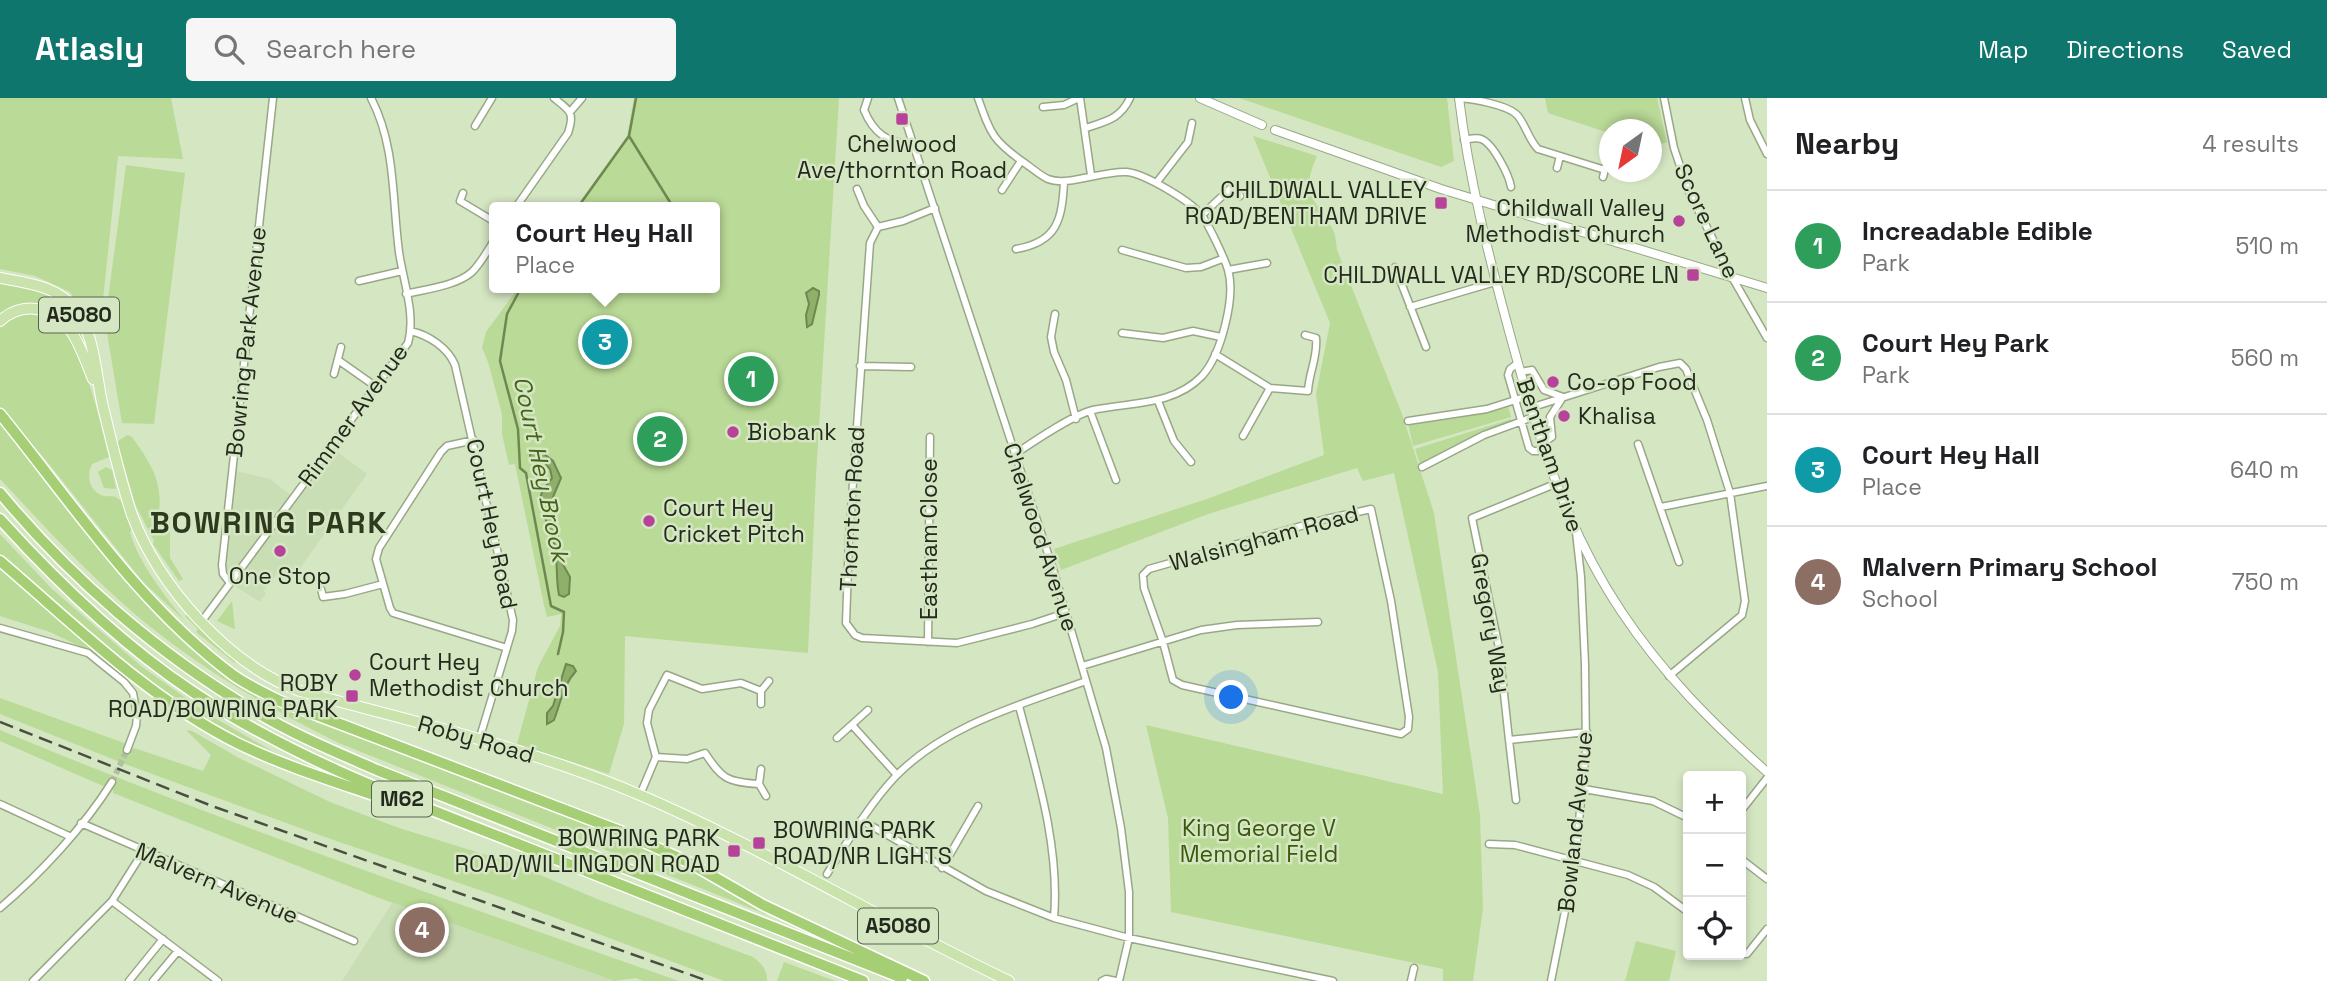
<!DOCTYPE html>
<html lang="en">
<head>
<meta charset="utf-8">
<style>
  :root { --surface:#fff; --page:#f6f6f6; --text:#202124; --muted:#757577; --line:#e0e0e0; --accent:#0f766e }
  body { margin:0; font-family:"Space Grotesk",sans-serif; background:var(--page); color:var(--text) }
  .controls { position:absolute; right:21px; bottom:21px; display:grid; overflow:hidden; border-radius:7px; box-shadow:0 4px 10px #0003 }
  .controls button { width:63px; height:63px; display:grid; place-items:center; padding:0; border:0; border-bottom:2px solid var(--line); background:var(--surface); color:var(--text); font:35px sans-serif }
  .compass { position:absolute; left:1599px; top:21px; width:63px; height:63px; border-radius:50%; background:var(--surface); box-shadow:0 4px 10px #0003; rotate:213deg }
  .you { position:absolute; left:1232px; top:600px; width:24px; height:24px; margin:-18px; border:5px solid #fff; border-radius:50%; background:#1a73e8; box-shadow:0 0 0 10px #1a73e833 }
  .badge { display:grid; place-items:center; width:46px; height:46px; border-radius:50%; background:var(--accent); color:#fff; font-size:23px; font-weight:700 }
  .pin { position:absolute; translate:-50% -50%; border:4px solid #fff; box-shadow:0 2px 7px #0006 }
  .popup { position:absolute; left:489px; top:104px; width:231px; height:91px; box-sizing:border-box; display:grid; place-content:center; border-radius:7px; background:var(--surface); filter:drop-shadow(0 2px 5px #0005); font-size:23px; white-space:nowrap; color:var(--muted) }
  .popup b { font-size:26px; color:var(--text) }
  .popup::after { content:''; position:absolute; left:50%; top:100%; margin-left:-14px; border:14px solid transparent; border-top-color:var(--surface) }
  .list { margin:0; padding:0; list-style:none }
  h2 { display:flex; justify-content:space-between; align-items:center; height:91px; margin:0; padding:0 28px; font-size:30px }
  h2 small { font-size:23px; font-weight:400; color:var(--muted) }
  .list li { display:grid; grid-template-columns:46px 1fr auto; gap:21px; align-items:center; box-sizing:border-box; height:112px; padding:0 28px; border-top:2px solid var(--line) }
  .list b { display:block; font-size:26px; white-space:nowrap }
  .list p { margin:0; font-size:23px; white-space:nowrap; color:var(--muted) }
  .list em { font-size:23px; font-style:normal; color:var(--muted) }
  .icon { flex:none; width:38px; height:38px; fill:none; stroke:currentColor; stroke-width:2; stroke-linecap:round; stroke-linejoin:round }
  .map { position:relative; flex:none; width:1767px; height:883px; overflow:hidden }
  header { display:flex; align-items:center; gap:42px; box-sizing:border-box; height:98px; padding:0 35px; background:var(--accent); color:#fff }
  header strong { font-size:33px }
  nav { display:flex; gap:38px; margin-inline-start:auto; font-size:24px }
  .search { width:490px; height:63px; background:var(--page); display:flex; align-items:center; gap:18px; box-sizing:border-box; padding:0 24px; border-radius:7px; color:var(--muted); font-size:26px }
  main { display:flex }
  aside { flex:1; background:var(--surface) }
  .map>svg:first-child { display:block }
  .built { fill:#c9deb4 }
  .green { fill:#bada97 }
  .water { fill:#8fb069; stroke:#6f8852; stroke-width:2 }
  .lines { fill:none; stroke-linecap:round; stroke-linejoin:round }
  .stream { stroke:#6f8852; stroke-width:2.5 }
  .street-tunnel { stroke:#b1c0a2; stroke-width:6; stroke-dasharray:6 3; stroke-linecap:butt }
  .street-casing { stroke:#98a887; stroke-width:9 }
  .secondary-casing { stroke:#98a887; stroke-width:10 }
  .primary-casing { stroke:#fff; stroke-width:12 }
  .highway-casing { stroke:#fff; stroke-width:13 }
  .street { stroke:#fff; stroke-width:6 }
  .secondary { stroke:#fff; stroke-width:8 }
  .primary { stroke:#cae2ac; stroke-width:10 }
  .highway { stroke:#a6cf75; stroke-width:10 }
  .rail { stroke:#47503f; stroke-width:2.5; stroke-dasharray:14 7; stroke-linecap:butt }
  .poi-dot { fill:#b7429a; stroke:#d5e6c3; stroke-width:2.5 }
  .labels { text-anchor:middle; stroke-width:5; stroke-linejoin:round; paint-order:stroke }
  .shield { fill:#d5e6c3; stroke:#58624f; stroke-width:2 }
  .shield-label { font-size:21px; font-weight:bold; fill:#232a1d }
  .poi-label { font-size:23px; fill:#232a1d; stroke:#d5e6c3; text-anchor:start }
  .street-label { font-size:23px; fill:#232a1d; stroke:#d5e6c3 }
  .park-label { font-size:23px; fill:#3c590b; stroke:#d5e6c3 }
  .water-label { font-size:24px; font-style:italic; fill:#456217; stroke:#d5e6c3 }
  .district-label { font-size:30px; font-weight:bold; letter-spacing:2px; fill:#2d3a1e; stroke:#d5e6c3 }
</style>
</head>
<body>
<header>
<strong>Atlasly</strong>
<div class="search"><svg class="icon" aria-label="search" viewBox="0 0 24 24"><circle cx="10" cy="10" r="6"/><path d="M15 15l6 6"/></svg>Search here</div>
<nav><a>Map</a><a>Directions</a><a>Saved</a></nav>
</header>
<main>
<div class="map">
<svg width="1767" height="883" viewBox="0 0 1767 883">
  <rect width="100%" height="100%" fill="#d5e6c3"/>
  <path class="built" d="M331 349 367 376 293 480 280 472 263 493 266 495 260 504 230 485 222 467 232 372 270 381 293 399Z
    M392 805 615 883H342Z"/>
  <path class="green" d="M0 0H171L183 61 118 58 101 221H89L70 194 35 178 0 171Z
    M634 0H839L816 378 808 555 625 538 624 626 609 676 517 646 538 569 560 528 561 516 547 519 544 507 515 366 509 367 502 336V316L488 264 482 250 486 234 518 190H715V109H576L627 38Z
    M1239 0H1447L1454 63 1441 69Z
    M1545 0H1657L1667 44 1652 49V32H1610L1609 35 1548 15Z
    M1253 38 1317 58C1300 96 1314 99 1332 130 1336 136 1336 145 1337 152L1402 316 1434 415 1480 717 1483 810 1473 883H1443V871L1171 814 1168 720 1146 627 1443 696 1438 574 1394 375 1363 383 1357 370 1208 416 1061 472 1054 451 1207 401 1324 357 1316 296 1330 225Z
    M126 67 185 75 154 326 122 325 105 223Z
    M0 185C53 193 72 200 87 254L67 224 15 208 0 216Z
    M30 215C41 216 50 220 59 228 85 252 100 324 109 359L92 366C86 378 89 394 104 398 110 399 115 397 119 401 127 408 130 423 132 432L130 434C137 462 167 501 185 523L143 484 45 361 0 310V228L19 216Z
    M1508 307 1511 319 1413 348 1408 325Z
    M1511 321 1512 324 1420 366 1415 351Z
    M0 325 132 488 253 595 315 624 511 696 639 748 684 769 768 815 765 816 339 645C266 609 198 569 136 517 87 475 44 428 0 381Z
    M127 337 132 339C155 371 166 390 156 431H161L162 416 170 415V460L183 481 179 483 153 446 154 443 136 408 117 344Z
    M106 369 112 372 116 391 104 390 98 374Z
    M0 436 51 490 141 568 208 616 291 664C250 646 210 627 173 601 112 559 56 506 0 457Z
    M0 470 100 556V558L50 534 0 518Z
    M232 503 235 531H234L217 523Z
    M188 516 235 563V565L196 534 198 531 185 518Z
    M0 600 124 645 125 651 130 652 134 650 203 673 211 657 186 632 192 633 239 660 330 704 399 730 509 764 602 803 753 859C762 866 767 871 767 883H724L497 798 322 738 125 666 0 616Z
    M0 632C223 725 451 803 679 883H643L636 880 615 883 379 800 113 695V689L107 686 103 688 0 643Z
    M1636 843 1676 853 1669 883H1625Z
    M784 864 835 883H777Z"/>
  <path class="water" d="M813 190 819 193V197L812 226 807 229 806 217 809 206 806 195Z
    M539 352 553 363 561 380 553 399 561 463 570 479 569 496 564 499 559 497C555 478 559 461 553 442 550 429 539 412 541 398 541 392 549 385 552 380L550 371 540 359 531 361 530 357 534 353Z
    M566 566 573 568 576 573C563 587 561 604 554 622L547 626V615L553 608Z"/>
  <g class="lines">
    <path class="stream" d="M629 38 673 109
      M578 109 629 38 636 0
      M521 190 507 216 500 263 518 331 520 370 526 375 551 508 564 514 563 534 558 556"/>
    <path class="street-tunnel" d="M112 684 127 652"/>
    <g class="street-casing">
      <path id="street" d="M868 0 864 12C874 36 887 44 913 47
        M898 0 1053 471 1106 650 1121 730 1129 794V840L1119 883
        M978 0C991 37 993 43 1026 66 1033 71 1041 78 1048 81 1068 89 1103 72 1127 74 1145 76 1193 104 1203 119 1210 130 1225 161 1228 172 1236 199 1221 257 1202 278 1173 308 1131 304 1093 312 1072 317 1033 344 1015 356
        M1080 0 1091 77
        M1459 0C1473 1 1509 7 1518 18 1526 28 1529 42 1538 51L1605 72
        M1664 0 1674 50 1688 92 1732 179 1767 240
        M1745 0 1750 22 1767 56
        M1043 9 1064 7 1079 0
        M570 14 582 0
        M475 28 492 0
        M1086 30C1107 23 1120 21 1130 0
        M1464 42C1469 41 1477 39 1481 41 1493 45 1509 77 1511 89
        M1557 70 1560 58
        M1603 79 1607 64
        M1157 84 1188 44 1192 25
        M857 91 864 108 878 129
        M1002 92 1021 63
        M463 95 460 103 495 124
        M516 109 568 35C575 14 570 13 554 0
        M935 110 903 123 878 129 870 145 849 441 846 525 855 537 862 540 957 545 1032 526 1065 515
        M1202 117 1234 87 1240 98
        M1016 151C1058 144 1062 121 1064 84
        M1122 152 1186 170 1201 169 1222 161
        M1395 169 1426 249
        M1228 172 1267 165
        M359 183 402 173
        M406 196C426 191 456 188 472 174 481 165 488 152 495 141
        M1410 209 1495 184
        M1055 216 1051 239 1054 254 1066 282 1076 321
        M410 233C429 237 448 250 455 267L513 522 512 533 479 642
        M1122 235 1163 240 1193 233 1221 239
        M1215 256 1270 290 1308 293C1309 274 1318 259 1316 240L1305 237
        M338 262 375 288
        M1518 265 1510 271 1508 277 1529 350 1533 353H1544
        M860 268 911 269
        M1520 274 1532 272 1544 292 1563 299 1550 319 1552 339 1541 346
        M334 276 341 249
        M1158 303 1174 343 1191 364
        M1530 310 1659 269 1680 265 1686 271 1707 322 1730 395 1745 503 1742 517 1669 578
        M1090 313 1116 382
        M1408 323 1487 311 1528 298
        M1243 338 1270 290
        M474 342 447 348 441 354 379 450 376 461 390 510 393 515 507 550
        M1638 346 1679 464
        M1422 369 1484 337 1533 319
        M1555 386 1472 420 1499 550 1509 642 1587 634
        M1661 409 1767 388
        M1371 411 1391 503 1409 619 1408 631 1401 636 1182 587 1173 582 1163 544 1144 490 1143 477 1149 471 1326 421Z
        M230 485 223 476 222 467 273 0
        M321 491 323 499 345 496 383 486
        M202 523 408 245C416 217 403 182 399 154 392 101 396 48 371 0
        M0 530 88 555 124 584 133 595 137 617 136 628 127 652
        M928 544 930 339
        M1082 568 1201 532 1237 527 1318 524
        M761 593 769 583
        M761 606V593
        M1019 608C1037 676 1060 749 1054 820
        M852 627 897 677
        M837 640 868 612
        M1509 642 1516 702
        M656 659 687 661 705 655C722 681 727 684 759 686
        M759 686 761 671
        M759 686 766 698
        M1584 691 1653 703 1688 720
        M640 697 656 659 647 625 649 612 667 577 702 591 741 585 761 593
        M0 706 69 738
        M1741 713 1767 680
        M861 722 986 793 1054 820 1129 840 1333 883
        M81 725 354 843
        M1489 746 1515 747 1628 777 1654 789 1688 814
        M1741 761 1767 781
        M942 770 978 708
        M827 776C848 743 868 708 895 679 945 627 1020 607 1086 583
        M112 803 218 883
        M0 810C40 776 84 729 112 684
        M1741 856H1747L1767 831
        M33 883 112 803 143 754
        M129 883 163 841
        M153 883 178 853
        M1102 883 1106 881 1116 883
        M1411 883 1414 870
        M1551 883 1575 763 1586 652 1585 566 1581 479 1576 434"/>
    </g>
    <g class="secondary-casing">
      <path id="secondary" d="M1200 0 1262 27
        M1459 0C1469 83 1490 163 1512 244 1538 338 1566 431 1621 513 1662 575 1712 625 1767 674
        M1275 32 1441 91 1767 190"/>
    </g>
    <g class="primary-casing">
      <path id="primary" d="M0 180C28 185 58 188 76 212 95 237 96 279 103 309 112 345 120 381 132 417 159 488 228 567 300 593 414 624 530 650 640 697 766 751 884 824 1009 883
        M0 223C10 214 22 209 36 211 72 215 81 253 93 281"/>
    </g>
    <g class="highway-casing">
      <path id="highway" d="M0 316C73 406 139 507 233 577 247 587 264 595 280 603L620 733 690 765 763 807 924 883
        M0 395C71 480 158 556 253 612 292 636 336 654 377 672L902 880
        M0 421C58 485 121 546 193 594 292 660 403 701 513 744 630 790 746 837 863 883
        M0 463C75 527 148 600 237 645 284 668 333 683 382 700"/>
    </g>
    <use href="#street" class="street"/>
    <use href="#secondary" class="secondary"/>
    <use href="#primary" class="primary"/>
    <use href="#highway" class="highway"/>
    <path class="rail" d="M0 624 212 708 708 883"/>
  </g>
  <g class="poi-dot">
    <rect x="895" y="14" width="14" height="14" rx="3.5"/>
    <rect x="1434" y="98" width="14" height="14" rx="3.5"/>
    <circle cx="1679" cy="123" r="7"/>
    <rect x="1686" y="170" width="14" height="14" rx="3.5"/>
    <circle cx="1553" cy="284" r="7"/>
    <circle cx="1564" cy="318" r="7"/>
    <circle cx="733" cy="334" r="7"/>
    <circle cx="649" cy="423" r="7"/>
    <circle cx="280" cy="453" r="7"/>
    <circle cx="355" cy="577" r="7"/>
    <rect x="345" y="591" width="14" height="14" rx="3.5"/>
    <rect x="752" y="738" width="14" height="14" rx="3.5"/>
    <rect x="727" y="746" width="14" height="14" rx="3.5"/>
  </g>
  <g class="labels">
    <g class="shield">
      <rect x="39" y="199.5" width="80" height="35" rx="5"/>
      <rect x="372" y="683.5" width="60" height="35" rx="5"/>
      <rect x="858" y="810.5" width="80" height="35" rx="5"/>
    </g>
    <g class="shield-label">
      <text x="79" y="224">A5080</text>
      <text x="402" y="708">M62</text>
      <text x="898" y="835">A5080</text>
    </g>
    <g class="poi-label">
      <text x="902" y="54" text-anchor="middle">Chelwood<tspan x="902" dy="26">Ave/thornton Road</tspan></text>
      <text x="1427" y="100" text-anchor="end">CHILDWALL VALLEY<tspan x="1427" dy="26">ROAD/BENTHAM DRIVE</tspan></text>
      <text x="1665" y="118" text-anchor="end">Childwall Valley<tspan x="1665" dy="26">Methodist Church</tspan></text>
      <text x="1679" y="185" text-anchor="end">CHILDWALL VALLEY RD/SCORE LN</text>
      <text x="1567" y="292">Co-op Food</text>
      <text x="1578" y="326">Khalisa</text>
      <text x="747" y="342">Biobank</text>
      <text x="663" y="418">Court Hey<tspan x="663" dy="26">Cricket Pitch</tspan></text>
      <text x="280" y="486" text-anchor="middle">One Stop</text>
      <text x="369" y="572">Court Hey<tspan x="369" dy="26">Methodist Church</tspan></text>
      <text x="338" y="593" text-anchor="end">ROBY<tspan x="338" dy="26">ROAD/BOWRING PARK</tspan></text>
      <text x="773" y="740">BOWRING PARK<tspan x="773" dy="26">ROAD/NR LIGHTS</tspan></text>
      <text x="720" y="748" text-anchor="end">BOWRING PARK<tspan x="720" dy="26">ROAD/WILLINGDON ROAD</tspan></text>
    </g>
    <g class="street-label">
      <text transform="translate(1707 123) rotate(65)" y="8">Score Lane</text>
      <text transform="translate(246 244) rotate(-84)" y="8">Bowring Park Avenue</text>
      <text transform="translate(353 317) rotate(-54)" y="8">Rimmer Avenue</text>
      <text transform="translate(1550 357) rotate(71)" y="8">Bentham Drive</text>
      <text transform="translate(852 411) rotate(-87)" y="8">Thornton Road</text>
      <text transform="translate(492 426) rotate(78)" y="8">Court Hey Road</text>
      <text transform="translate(1041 439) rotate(72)" y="8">Chelwood Avenue</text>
      <text transform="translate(1264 440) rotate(-15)" y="8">Walsingham Road</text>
      <text transform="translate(929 441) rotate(-90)" y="8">Eastham Close</text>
      <text transform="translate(1491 525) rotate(80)" y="8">Gregory Way</text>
      <text transform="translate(476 641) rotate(16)" y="8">Roby Road</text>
      <text transform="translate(1575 724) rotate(-84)" y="8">Bowland Avenue</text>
      <text transform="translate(217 785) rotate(23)" y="8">Malvern Avenue</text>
    </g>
    <g class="park-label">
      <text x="1259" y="738">King George V<tspan x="1259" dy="26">Memorial Field</tspan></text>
    </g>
    <g class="water-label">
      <text transform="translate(541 371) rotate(78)" y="8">Court Hey Brook</text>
    </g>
    <g class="district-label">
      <text x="269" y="435">BOWRING PARK</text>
    </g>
  </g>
</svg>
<div class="controls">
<button>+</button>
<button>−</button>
<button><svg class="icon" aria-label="locate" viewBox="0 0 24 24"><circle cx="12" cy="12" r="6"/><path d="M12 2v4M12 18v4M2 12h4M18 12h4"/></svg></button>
</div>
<svg class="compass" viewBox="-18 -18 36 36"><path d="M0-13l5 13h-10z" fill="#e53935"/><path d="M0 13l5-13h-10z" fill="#757577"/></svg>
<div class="you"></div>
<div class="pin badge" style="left:751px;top:281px;background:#2e9e5b">1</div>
<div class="pin badge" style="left:660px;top:341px;background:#2e9e5b">2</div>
<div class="pin badge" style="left:605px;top:244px;background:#0f9aa8">3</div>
<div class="popup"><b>Court Hey Hall</b>Place</div>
<div class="pin badge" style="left:422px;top:832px;background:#8d6e63">4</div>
</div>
<aside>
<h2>Nearby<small>4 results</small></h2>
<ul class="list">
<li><span class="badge" style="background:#2e9e5b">1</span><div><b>Increadable Edible</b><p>Park</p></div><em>510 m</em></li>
<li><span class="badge" style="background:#2e9e5b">2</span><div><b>Court Hey Park</b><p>Park</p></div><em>560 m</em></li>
<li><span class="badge" style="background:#0f9aa8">3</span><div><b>Court Hey Hall</b><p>Place</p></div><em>640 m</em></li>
<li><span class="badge" style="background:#8d6e63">4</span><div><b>Malvern Primary School</b><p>School</p></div><em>750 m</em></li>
</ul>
</aside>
</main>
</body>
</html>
